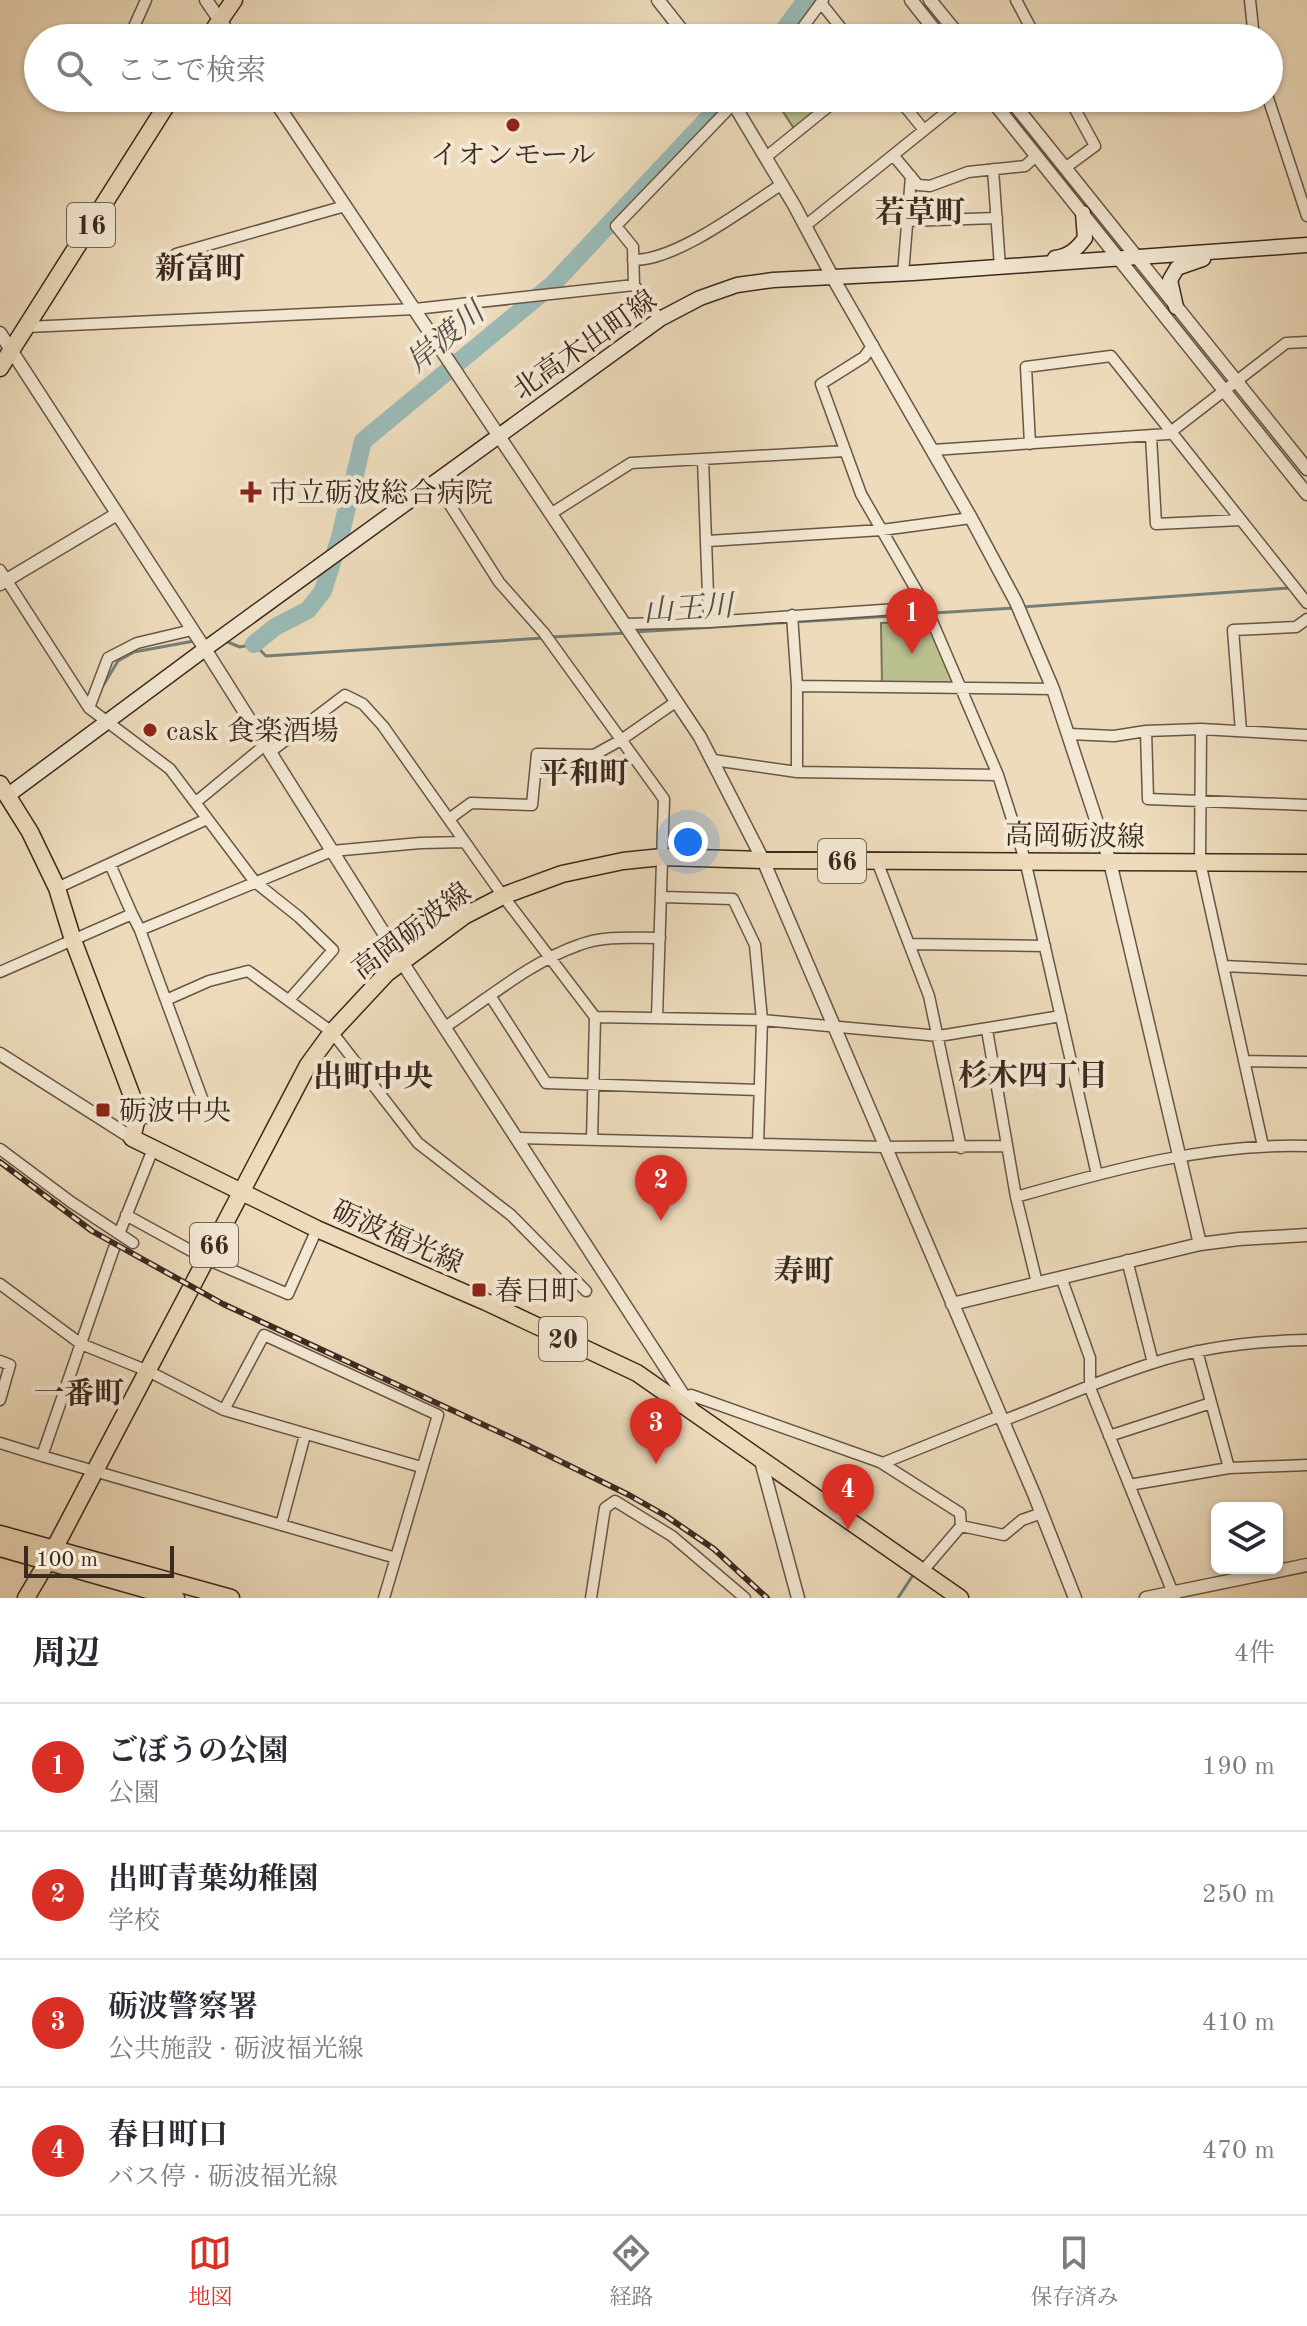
<!DOCTYPE html>
<html lang="ja">
<head>
<meta charset="utf-8">
<style>
  :root { --surface:#fff; --page:#f2f2f3; --text:#2b2b33; --muted:#7c7c81; --line:#e1e1e2; --accent:#d93025 }
  body { margin:0; font-family:"Old Standard TT","Noto Serif JP",serif; background:var(--page); color:var(--text) }
  .controls { position:absolute; right:24px; bottom:24px; display:grid; overflow:hidden; border-radius:12px; box-shadow:0 2px 6px #0004 }
  .controls button { width:72px; height:72px; display:grid; place-items:center; padding:0; border:0; border-bottom:2px solid var(--line); background:var(--surface); color:var(--text); font:40px sans-serif }
  .scale { position:absolute; left:24px; bottom:20px; width:150px; box-sizing:border-box; padding-left:8px; border:4px solid #3c2920; border-top:0; font-size:22px; line-height:28px; white-space:nowrap; color:#3c2920; -webkit-text-stroke:6px #f3e8d3; paint-order:stroke }
  .you { position:absolute; left:688px; top:842px; width:28px; height:28px; margin:-20px; border:6px solid #fff; border-radius:50%; background:#1a73e8; box-shadow:0 0 0 12px #1a73e833 }
  .badge { display:grid; place-items:center; width:52px; height:52px; border-radius:50%; background:var(--accent); color:#fff; font-size:26px; font-weight:700 }
  .pin { position:absolute; translate:-50% -66px; filter:drop-shadow(0 2px 4px #0008) }
  .pin::after { content:''; position:absolute; top:42px; width:28px; height:24px; background:inherit; clip-path:polygon(0 0,100% 0,50% 100%) }
  .list { margin:0; padding:0; list-style:none }
  h2 { display:flex; justify-content:space-between; align-items:center; height:104px; margin:0; padding:0 32px; font-size:34px }
  h2 small { font-size:26px; font-weight:400; color:var(--muted) }
  .list li { display:grid; grid-template-columns:52px 1fr auto; gap:24px; align-items:center; box-sizing:border-box; height:128px; padding:0 32px; border-top:2px solid var(--line) }
  .list b { display:block; font-size:30px; white-space:nowrap }
  .list p { margin:0; font-size:26px; white-space:nowrap; color:var(--muted) }
  .list em { font-size:26px; font-style:normal; color:var(--muted) }
  .icon { flex:none; width:44px; height:44px; fill:none; stroke:currentColor; stroke-width:2; stroke-linecap:round; stroke-linejoin:round }
  .map { position:relative; flex:none; width:1307px; height:1598px; overflow:hidden }
  .search { position:absolute; background:var(--surface); box-shadow:0 2px 6px #0004; left:24px; right:24px; top:24px; height:88px; display:flex; align-items:center; gap:20px; box-sizing:border-box; padding:0 28px; border-radius:44px; color:var(--muted); font-size:30px }
  .sheet { height:616px; background:var(--surface) }
  nav { display:flex; justify-content:space-around; align-items:center; box-sizing:border-box; height:112px; border-top:2px solid var(--line); background:var(--surface); font-size:22px; color:var(--muted) }
  nav a { display:grid; justify-items:center; gap:4px }
  nav .on { color:var(--accent) }
  .map>svg:first-child { display:block }
  .green { fill:#bac08e; stroke:#7b7457; stroke-width:2 }
  .lines { fill:none; stroke-linecap:round; stroke-linejoin:round }
  .stream { stroke:#74807a; stroke-width:3 }
  .river { stroke:#9abab6; stroke-width:18 }
  .minor-casing { stroke:#685647; stroke-width:13 }
  .tertiary-casing { stroke:#685647; stroke-width:15 }
  .secondary-casing { stroke:#3c2920; stroke-width:17 }
  .primary-casing { stroke:#3c2920; stroke-width:19 }
  .trunk-casing { stroke:#3c2920; stroke-width:19 }
  .minor { stroke:#f3e8d3; stroke-width:10 }
  .tertiary { stroke:#f3e8d3; stroke-width:12 }
  .secondary { stroke:#f3e8d3; stroke-width:14 }
  .primary { stroke:#eddbbb; stroke-width:16 }
  .trunk { stroke:#eddbbb; stroke-width:16 }
  .rail-casing { stroke:#3c2920; stroke-width:6 }
  .rail { stroke:#f3e8d3; stroke-width:3; stroke-dasharray:9; stroke-linecap:butt }
  .poi-dot { fill:#8f2418; stroke:#f3e8d3; stroke-width:3 }
  .labels { text-anchor:middle; stroke-width:8; stroke-linejoin:round; paint-order:stroke }
  .shield { fill:#f3e8d3; stroke:#736256; stroke-width:2 }
  .shield-label { font-size:26px; font-weight:bold; fill:#3c2920 }
  .poi-label { font-size:28px; fill:#3c2920; stroke:#f3e8d3; text-anchor:start }
  .street-label { font-size:28px; fill:#3c2920; stroke:#f3e8d3 }
  .neighbourhood-label { font-size:30px; font-weight:bold; fill:#3c2920; stroke:#f3e8d3 }
  .water-label { font-size:30px; font-style:italic; fill:#544d46; stroke:#f3e8d3 }
</style>
</head>
<body>
<div class="map">
<svg width="1307" height="1598" viewBox="0 0 1307 1598">
  <rect width="100%" height="100%" fill="#eddbbb"/>
  <filter id="stains"><feTurbulence type="fractalNoise" baseFrequency=".0025" numOctaves="4"/><feColorMatrix values="0 0 0 0 .2 0 0 0 0 .09 0 0 0 0 .02 0 0 0 .5 -.17"/></filter>
  <radialGradient id="worn" r=".72"><stop offset=".6" stop-color="#630" stop-opacity="0"/><stop offset="1" stop-color="#630" stop-opacity=".3"/></radialGradient>
  <path class="green" d="M774 98H838L795 130Z
    M928 621 958 686H882L881 623Z"/>
  <g class="lines">
    <path class="stream" d="M1022 607 1289 588
      M934 613 1014 608
      M634 632 926 614
      M551 637 627 633
      M225 641 240 647 254 644 266 656 543 638
      M101 689 118 661 134 652 194 641
      M898 1598 915 1572"/>
    <path class="river" d="M778 38 806 0
      M254 644 275 627 308 610 323 591 340 537 363 441 553 284 727 98"/>
    <g class="minor-casing">
      <path id="minor" d="M1016 0 1036 38
        M1250 0 1254 38
        M821 3 849 38
        M129 38 146 0
        M795 38 823 0
        M898 98 924 130
        M1268 98 1307 216
        M893 155 918 185 930 186 968 172 1025 166 1036 156
        M766 157 829 106 848 98
        M1065 168 1095 146 1069 98
        M993 169 1000 267
        M907 221 997 218
        M805 226 964 98
        M176 254 345 206
        M633 260C676 261 745 208 782 184
        M903 274 911 176
        M634 285 633 247 616 226 739 98
        M27 327 415 309 634 285 660 319
        M873 345 864 357 821 384 861 494 926 607 998 775 1025 860 1097 1175
        M1151 436 1156 524 1241 520
        M1030 444 1026 367 1111 356 1307 603
        M933 450 1168 434 1286 343 1307 342
        M703 459 709 622
        M436 483 499 582 544 633 664 799 657 1017
        M552 513 631 463 845 451
        M708 541 882 530 971 518
        M0 570 89 708 170 769 255 882 299 917 333 950 289 1000
        M792 615 797 686V772
        M626 624 709 622 926 607
        M797 686 1053 689
        M89 708 108 658 137 643 192 630
        M1201 729 1200 862 1263 1146
        M1146 731 1148 799 1307 805
        M1241 731 1233 630 1296 627 1307 619
        M1069 734 1114 736 1146 731 1201 729 1307 735
        M270 752 345 695 363 704 383 726 503 896 595 1017 762 1020 939 1036 1061 1016
        M713 760 797 772 998 775
        M196 802 265 745
        M449 819 471 803 532 805 537 754 594 755 621 740 677 701
        M877 861 929 996 961 1148
        M110 864 132 914
        M57 888 207 819
        M662 897 733 899 755 945 762 1020 758 1144
        M909 944 1045 946
        M1223 966 1307 970
        M0 972 132 914 140 930 332 851 420 843 465 842
        M491 997 546 1083 759 1090
        M166 1000 209 981 248 971 332 1032 418 1143 511 1215 586 1291
        M445 1027C486 1000 532 961 579 945 604 935 633 938 660 938
        M987 1030 1016 1197 1037 1283
        M1244 1061 1307 1062
        M137 1118H157L202 1098 140 930
        M518 1138 885 1147 1007 1146
        M592 1140 595 1017
        M0 1149 71 1202 133 1243
        M1016 1197C1111 1170 1207 1143 1307 1146
        M126 1215 206 1259 288 1294 317 1229
        M119 1234 153 1149
        M114 1248 42 1456 396 1558
        M1127 1260 1153 1363
        M1061 1277 1090 1358V1388L1175 1598
        M0 1284 81 1344 148 1371 224 1410 421 1467
        M1197 1351 1229 1468
        M0 1361 10 1365 0 1400
        M685 1397 691 1395 880 1462 960 1513 961 1526 921 1573
        M224 1410 264 1335 438 1415 384 1598
        M1002 1421C1052 1402 1102 1379 1153 1363 1202 1347 1256 1341 1307 1340
        M1109 1436 1211 1403
        M0 1443 42 1456
        M883 1463 1000 1416
        M1129 1485 1229 1468 1307 1465
        M281 1525 305 1435
        M961 1526 1004 1535 1022 1520 1042 1513
        M591 1598 605 1508 615 1501 672 1536 745 1598"/>
    </g>
    <g class="tertiary-casing">
      <path id="tertiary" d="M206 0 232 38
        M658 0 688 38
        M911 0 941 38
        M930 0 961 38
        M273 98 700 737 763 860 1034 1494 1075 1598
        M730 98 794 205 833 278 971 518 1016 602 1053 689 1110 862 1200 1244
        M990 98 1307 494
        M1009 98 1307 469
        M0 333 205 649 402 962 693 1410
        M0 584 117 514
        M0 1054 132 1138
        M952 1304 1200 1244 1239 1239 1307 1235
        M761 1461 798 1598
        M1146 1598 1307 1565"/>
    </g>
    <g class="secondary-casing">
      <path id="secondary" d="M1055 258C1069 256 1077 249 1085 238L1083 213
        M1176 307 1170 280 1177 268 1203 259
        M7 796 205 649 660 319 700 298 737 285 773 280 913 273 1307 245"/>
    </g>
    <g class="primary-casing">
      <path id="primary" d="M208 38 234 0
        M0 368 171 98
        M0 784 30 832 57 888 73 940 135 1104 137 1118 132 1138 317 1229 486 1302 637 1373 960 1598
        M54 1549 308 1065 332 1032 387 973 464 916 505 895 562 874 623 861 662 857 763 860 1307 863"/>
    </g>
    <g class="trunk-casing">
      <path id="trunk" d="M0 1534 231 1598
        M0 1548 176 1598
        M26 1598 52 1554"/>
    </g>
    <use href="#minor" class="minor"/>
    <use href="#tertiary" class="tertiary"/>
    <use href="#secondary" class="secondary"/>
    <use href="#primary" class="primary"/>
    <use href="#trunk" class="trunk"/>
    <g class="rail-casing">
      <path id="rail" d="M0 1162 92 1231 223 1304 525 1444 629 1495 666 1516 714 1549 767 1598"/>
    </g>
    <use href="#rail" class="rail"/>
  </g>
  <g class="poi-dot">
    <circle cx="513" cy="125" r="8"/>
    <path d="M247 480h8v8h8v8h-8v8h-8v-8h-8v-8h8z"/>
    <circle cx="150" cy="730" r="8"/>
    <rect x="95" y="1102" width="16" height="16" rx="4"/>
    <rect x="471" y="1282" width="16" height="16" rx="4"/>
  </g>
  <g class="labels">
    <g class="shield">
      <rect x="67" y="203" width="48" height="44" rx="6"/>
      <rect x="818" y="839" width="48" height="44" rx="6"/>
      <rect x="190" y="1223" width="48" height="44" rx="6"/>
      <rect x="539" y="1317" width="48" height="44" rx="6"/>
    </g>
    <g class="shield-label">
      <text x="91" y="234">16</text>
      <text x="842" y="870">66</text>
      <text x="214" y="1254">66</text>
      <text x="563" y="1348">20</text>
    </g>
    <g class="poi-label">
      <text x="513" y="164" text-anchor="middle">イオンモール</text>
      <text x="269" y="502">市立砺波総合病院</text>
      <text x="166" y="740">cask 食楽酒場</text>
      <text x="119" y="1120">砺波中央</text>
      <text x="495" y="1300">春日町</text>
    </g>
    <g class="street-label">
      <text transform="translate(584 344) rotate(-35)" y="10">北高木出町線</text>
      <text transform="translate(1075 835) rotate(1)" y="10">高岡砺波線</text>
      <text transform="translate(411 930) rotate(-37)" y="10">高岡砺波線</text>
      <text transform="translate(398 1236) rotate(24)" y="10">砺波福光線</text>
    </g>
    <g class="neighbourhood-label">
      <text x="920" y="222">若草町</text>
      <text x="200" y="278">新富町</text>
      <text x="584" y="783">平和町</text>
      <text x="1033" y="1085">杉木四丁目</text>
      <text x="373" y="1086">出町中央</text>
      <text x="804" y="1281">寿町</text>
      <text x="79" y="1403">一番町</text>
    </g>
    <g class="water-label">
      <text transform="translate(445 337) rotate(-40)" y="10">岸渡川</text>
      <text transform="translate(688 608) rotate(-4)" y="10">山王川</text>
    </g>
  </g>
  <rect width="100%" height="100%" filter="url(#stains)"/>
  <rect width="100%" height="100%" fill="url(#worn)"/>
</svg>
<div class="controls">
<button><svg class="icon" aria-label="layers" viewBox="0 0 24 24"><path d="M12 4l9 5-9 5-9-5zM3 14l9 5 9-5"/></svg></button>
</div>
<div class="scale">100 m</div>
<div class="you"></div>
<div class="pin badge" style="left:912px;top:654px">1</div>
<div class="pin badge" style="left:661px;top:1221px">2</div>
<div class="pin badge" style="left:656px;top:1464px">3</div>
<div class="pin badge" style="left:848px;top:1530px">4</div>
<div class="search"><svg class="icon" aria-label="search" viewBox="0 0 24 24"><circle cx="10" cy="10" r="6"/><path d="M15 15l6 6"/></svg>ここで検索</div>
</div>
<section class="sheet">
<h2>周辺<small>4件</small></h2>
<ul class="list">
<li><span class="badge">1</span><div><b>ごぼうの公園</b><p>公園</p></div><em>190 m</em></li>
<li><span class="badge">2</span><div><b>出町青葉幼稚園</b><p>学校</p></div><em>250 m</em></li>
<li><span class="badge">3</span><div><b>砺波警察署</b><p>公共施設 · 砺波福光線</p></div><em>410 m</em></li>
<li><span class="badge">4</span><div><b>春日町口</b><p>バス停 · 砺波福光線</p></div><em>470 m</em></li>
</ul>
</section>
<nav>
<a class="on"><svg class="icon" aria-label="map" viewBox="0 0 24 24"><path d="M3 6l6-2 6 2 6-2v14l-6 2-6-2-6 2zM9 4v14M15 6v14"/></svg>地図</a>
<a><svg class="icon" aria-label="directions" viewBox="0 0 24 24"><path d="M12 3l9 9-9 9-9-9zM9 14v-3h6M13 9l2 2-2 2"/></svg>経路</a>
<a><svg class="icon" aria-label="saved" viewBox="0 0 24 24"><path d="M7 4h10v16l-5-4-5 4z"/></svg>保存済み</a>
</nav>
</body>
</html>
